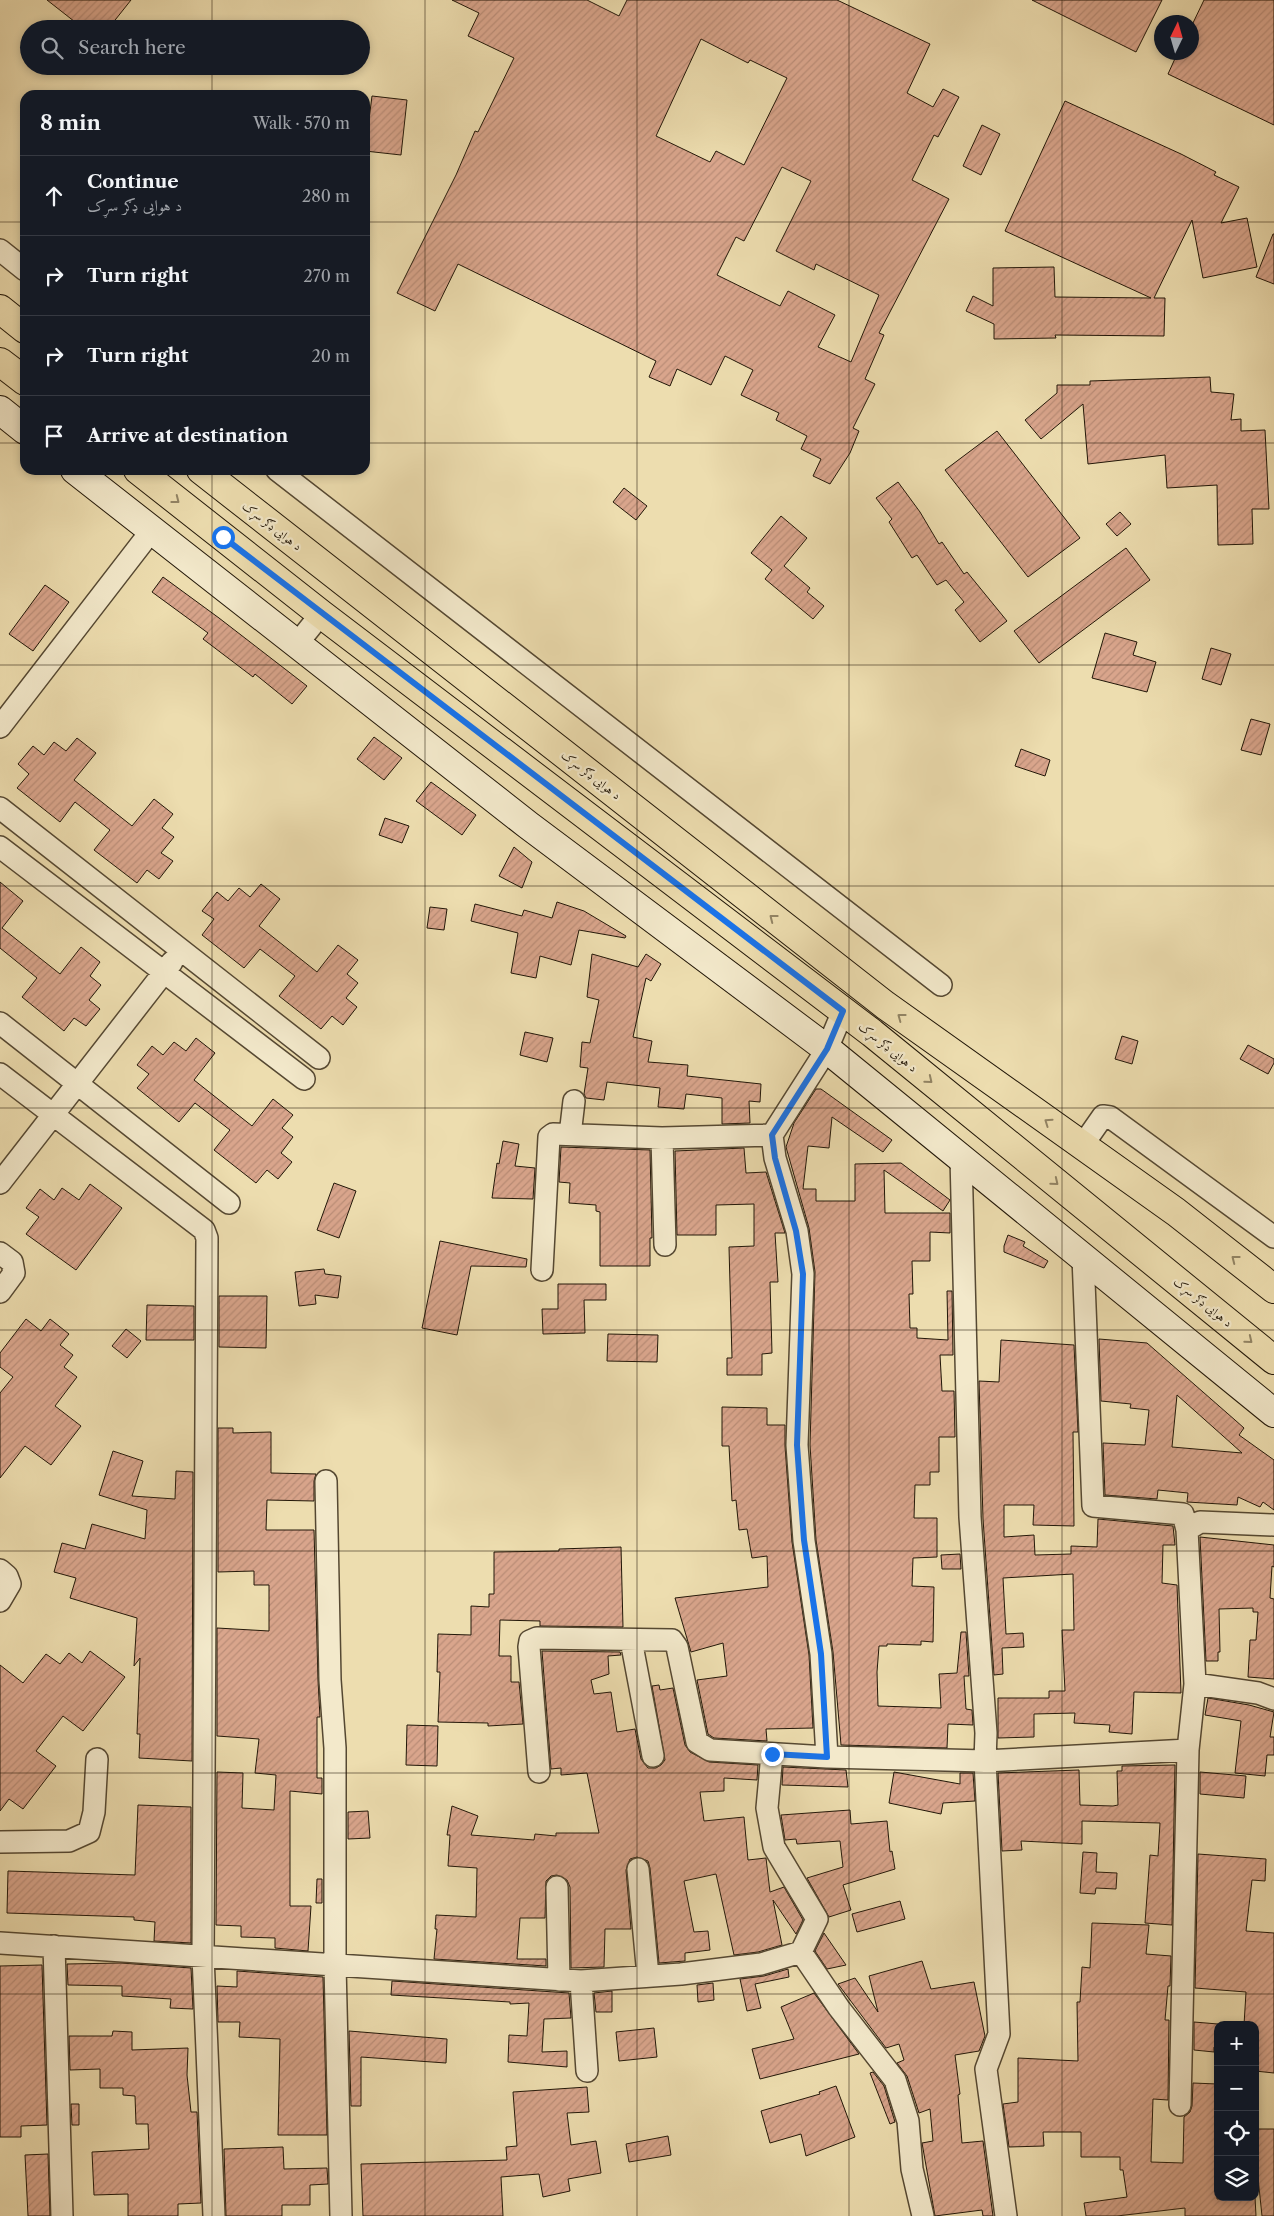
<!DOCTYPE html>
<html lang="en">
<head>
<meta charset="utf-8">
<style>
  :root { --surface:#171b24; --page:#20242c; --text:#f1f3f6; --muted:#9ea1a6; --line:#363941 }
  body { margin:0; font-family:"Libre Caslon Text",Amiri,serif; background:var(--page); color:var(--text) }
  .controls { position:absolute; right:15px; bottom:15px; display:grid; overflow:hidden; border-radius:10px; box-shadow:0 2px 8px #0003 }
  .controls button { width:45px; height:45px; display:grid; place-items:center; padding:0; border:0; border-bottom:1px solid var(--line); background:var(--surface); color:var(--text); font:25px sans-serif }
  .compass { position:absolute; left:1154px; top:15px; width:45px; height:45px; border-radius:50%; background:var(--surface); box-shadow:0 2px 8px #0003; rotate:5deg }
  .stop { position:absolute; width:15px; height:15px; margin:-11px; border:4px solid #1a73e8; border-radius:50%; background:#fff }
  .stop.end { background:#1a73e8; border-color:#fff; box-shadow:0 1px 5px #0008 }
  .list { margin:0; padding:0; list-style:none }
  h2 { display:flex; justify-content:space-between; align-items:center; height:65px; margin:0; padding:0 20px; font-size:21px }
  h2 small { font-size:16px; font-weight:400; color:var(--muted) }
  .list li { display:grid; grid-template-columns:32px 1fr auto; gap:15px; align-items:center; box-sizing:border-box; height:80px; padding:0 20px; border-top:1px solid var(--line) }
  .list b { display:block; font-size:19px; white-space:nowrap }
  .list p { margin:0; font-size:16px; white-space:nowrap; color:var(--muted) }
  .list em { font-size:16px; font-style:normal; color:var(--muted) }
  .icon { flex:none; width:28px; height:28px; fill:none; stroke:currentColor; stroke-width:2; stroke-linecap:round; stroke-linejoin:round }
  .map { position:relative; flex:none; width:1274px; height:2216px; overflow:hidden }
  .search { position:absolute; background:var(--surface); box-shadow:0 2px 8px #0003; left:20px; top:20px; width:350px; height:55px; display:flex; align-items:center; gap:12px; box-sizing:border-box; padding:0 18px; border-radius:28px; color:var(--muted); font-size:19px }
  .panel { position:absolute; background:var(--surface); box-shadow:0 2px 8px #0003; left:20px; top:90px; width:350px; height:385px; border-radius:15px }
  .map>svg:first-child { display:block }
  .building { fill:url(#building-hatch); stroke:#221708; fill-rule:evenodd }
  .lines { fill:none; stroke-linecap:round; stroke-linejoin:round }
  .street-casing { stroke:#554832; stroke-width:24 }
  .secondary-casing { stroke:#221708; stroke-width:30 }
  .primary-casing { stroke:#221708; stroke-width:30 }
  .street { stroke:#f3e9cb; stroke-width:21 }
  .secondary { stroke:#f3e9cb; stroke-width:28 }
  .primary { stroke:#edddaf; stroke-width:28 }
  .oneway { stroke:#928464 }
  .route { stroke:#1a73e8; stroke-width:6 }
  .grid { fill:none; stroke:#221708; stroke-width:1; stroke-opacity:0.55 }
  .labels { text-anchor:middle; stroke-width:4.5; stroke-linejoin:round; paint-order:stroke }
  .street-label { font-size:12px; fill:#221708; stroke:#f3e9cb }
</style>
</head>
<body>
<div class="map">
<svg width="1274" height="2216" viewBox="0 0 1274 2216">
  <defs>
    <pattern id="building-hatch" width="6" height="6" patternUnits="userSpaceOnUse" patternTransform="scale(1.25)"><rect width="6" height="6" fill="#d9a58c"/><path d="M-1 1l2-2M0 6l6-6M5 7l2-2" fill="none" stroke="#ba8d77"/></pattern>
  </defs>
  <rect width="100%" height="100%" fill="#edddaf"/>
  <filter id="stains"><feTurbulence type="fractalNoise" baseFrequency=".004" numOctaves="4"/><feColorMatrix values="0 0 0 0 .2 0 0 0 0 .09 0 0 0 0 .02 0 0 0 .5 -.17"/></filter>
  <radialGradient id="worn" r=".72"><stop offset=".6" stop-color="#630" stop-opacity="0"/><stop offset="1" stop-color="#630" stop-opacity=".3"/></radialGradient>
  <path class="building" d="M47 0H131L108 29H84Z
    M452 0H587L619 16 627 0H837L930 44 907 93 933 107 943 89 959 97 938 137 934 135 912 180 949 199 879 333 884 335 865 379 875 384 853 428 859 431 850 453 830 484 813 476 821 459 801 449 807 436 776 420 779 413 741 395 753 370 725 356 711 385 677 369 670 386 649 377 656 361 458 264 435 311 397 293 456 175 475 131 478 132 514 58 468 36 479 13ZM701 39 748 63 750 60 787 78 744 165 716 151 710 162 656 136ZM782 167 811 181 776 251 814 270 816 264 879 295 851 362 818 347 835 315 788 291 780 306 717 275 736 237 744 241Z
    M1032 0H1162L1136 52Z
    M1204 0H1274V125L1168 74 1178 52H1192V25Z
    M372 96 407 100 401 155 365 151Z
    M1065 101 1181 154 1216 172 1214 175 1239 187 1221 223 1247 218 1257 267 1203 278 1192 220 1154 298H1165L1164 336 1055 335 1056 338 994 339V324L966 311 973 296 993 306V268L1054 267 1055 297 1151 298 1005 231Z
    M982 125 1000 134 981 175 963 166Z
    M1273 234H1274V284L1256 277Z
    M1210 377 1211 392 1234 394 1231 420 1241 419V431L1265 430 1269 509H1252L1253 544 1218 545 1217 485 1167 488 1165 455 1088 464 1083 404 1041 439 1025 420 1057 393V385H1090V381Z
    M997 431 1080 538 1028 577 945 470Z
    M898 482 920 512 939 544 942 542 964 574 967 572 1007 621 980 642 955 610 964 602 946 580 937 585 917 555 912 558 889 522 892 519 876 498Z
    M624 488 647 506 636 520 613 502Z
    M1120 512 1131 524 1117 536 1106 524Z
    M781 516 807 538 784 566 810 588 807 592 824 606 813 619 765 579 772 570 751 553Z
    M1126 548 1150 580 1039 663 1014 631Z
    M163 577 219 618 307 686 292 704 255 674 253 677 203 639 208 633 152 592Z
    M45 585 69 602 33 651 9 634Z
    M1105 633 1137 642 1133 655 1156 662 1147 692 1092 678Z
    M1211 648 1231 654 1221 685 1202 679Z
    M1251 719 1270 724 1261 755 1241 750Z
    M374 737 402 758 384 780 357 759Z
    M77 738 96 753 74 780 132 826 154 799 173 814 162 828 174 837 161 853 173 861 159 879 147 870 137 883 94 850 110 830 75 802 60 822 17 788 29 774 18 764 33 746 44 755 54 742 66 751Z
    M1021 749 1050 760 1045 776 1015 766Z
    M431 782 476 815 462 835 416 801Z
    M385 818 409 826 402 843 379 835Z
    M514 847 532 862 522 888 499 876Z
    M0 882 23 901 2 928 60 974 81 947 100 962 90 976 101 985 89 1000 100 1009 86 1026 74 1018 64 1031 22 997 37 978 0 948Z
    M261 884 280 899 259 926 317 972 338 945 358 960 347 974 358 983 346 998 357 1007 343 1025 332 1016 321 1029 279 996 295 976 260 949 244 968 202 935 214 919 202 911 217 892 228 901 239 888 250 897Z
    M557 902 584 911 626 936 625 938 579 930 571 965 540 956 536 978 511 973 518 933 471 921 475 904 522 916 524 910 552 918Z
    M430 907 447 909 444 930 427 928Z
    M592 954 638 967 646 954 661 964 651 981 646 978 633 1037 652 1041 648 1062 688 1065 687 1076 761 1084 760 1102 749 1101 750 1123 722 1124V1098L686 1094 684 1109 658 1107 660 1088 607 1082 604 1100 586 1098 584 1094 588 1068 580 1067 582 1042 590 1043 599 1000 587 997Z
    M525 1032 553 1038 547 1062 520 1055Z
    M1122 1036 1138 1041 1132 1064 1115 1059Z
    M196 1038 215 1053 194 1080 252 1126 273 1099 293 1115 282 1128 293 1137 281 1153 292 1162 278 1179 267 1170 256 1183 214 1150 230 1130 195 1103 179 1122 137 1088 149 1074 137 1065 152 1046 163 1055 174 1042 186 1051Z
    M1248 1045 1274 1059V1063L1268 1074 1240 1059Z
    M816 1089H821L892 1140 883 1152 832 1117 829 1148 808 1146 803 1189H816V1201H855V1164L901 1163 950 1200 943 1211 884 1170 885 1213H950V1233L930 1232V1261H912L913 1294H909L910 1328H917V1338L948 1340 947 1291H952L953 1355H940L942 1391H954L955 1437H939V1472H930V1485H915L914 1518H937V1557L913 1558 912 1586 934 1587 933 1642 921 1641V1645L887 1644V1646H879L877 1672 878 1706 941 1708 939 1674 957 1673 961 1632H966L969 1676H964L966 1709 972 1710 973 1725 948 1724 947 1748 841 1745 833 1652 816 1540 810 1445 815 1272 809 1228 786 1147 794 1123Z
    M503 1141 519 1144 515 1166 535 1168 533 1199 492 1198 497 1163 499 1164Z
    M561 1147 650 1150 652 1238H650V1266H600V1212L596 1211V1205L569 1203 570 1183 559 1182Z
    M744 1148 746 1173 766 1172 785 1233H775L778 1282H770L772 1353 762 1354V1375H727V1358H732L729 1247 754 1246V1204L716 1205V1235H677L675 1151Z
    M334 1183 356 1191 339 1238 317 1230Z
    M90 1184 122 1208 76 1270 26 1234 39 1217 26 1208 40 1189 54 1200 62 1188 79 1200Z
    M1008 1235 1025 1242 1023 1246 1048 1261 1044 1268 1004 1252V1246Z
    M440 1241 527 1259 526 1267 471 1266 457 1335 422 1328Z
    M324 1269 325 1274 341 1276 338 1298 315 1295 316 1304 299 1306 295 1272Z
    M558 1284H606V1300H584L585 1333 543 1334 542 1309H558Z
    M219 1296H267L266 1348 219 1347Z
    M147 1305 194 1306V1340H146Z
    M26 1319 41 1331 50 1319 69 1334 60 1345 73 1355 64 1367 77 1377 55 1406 81 1426 51 1465 25 1446 0 1478V1393L13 1377 0 1367V1353Z
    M126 1329 141 1341 127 1358 112 1346Z
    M608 1334 658 1335 657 1362 607 1361Z
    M1099 1339 1147 1343 1235 1420 1244 1428 1239 1435 1274 1460V1510L1263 1502 1260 1507 1238 1497 1237 1505 1187 1502 1188 1493 1158 1490 1157 1499 1105 1495 1103 1443 1145 1445 1149 1410 1130 1408 1131 1404 1101 1401ZM1177 1395 1232 1444 1242 1453 1172 1447Z
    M1001 1340 1074 1345 1078 1432H1073L1074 1526 1033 1525 1034 1505H1004V1537L1034 1535 1035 1555 1071 1554V1546L1097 1547 1098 1519 1173 1526 1175 1545H1163L1162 1583 1177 1585 1181 1693 1134 1692 1132 1734 1109 1732 1110 1725 1074 1723 1075 1713 1034 1714V1737L998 1738V1698H1049V1691H1065L1062 1630H1074L1073 1574 1003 1578 1006 1634 1023 1633 1024 1647 1002 1648 1003 1674 994 1675 983 1519 979 1381 999 1382Z
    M722 1407 767 1408V1425H785V1446L792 1542 809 1655 813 1728 766 1729 767 1741 714 1738 708 1734 697 1680 727 1676 723 1643 691 1652 675 1598 768 1587 767 1556 752 1558 747 1529 739 1530 736 1500 732 1501 729 1446H722Z
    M218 1428H233V1433L271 1432V1473L316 1474 314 1481V1501L267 1500 266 1530H314L318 1680 320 1717H317V1778H322V1794L290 1791V1906H311L308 1951 275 1948V1938L241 1937V1926L216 1925 217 1772 243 1773 242 1808 274 1810 276 1775 255 1773 259 1739 217 1736V1628L269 1631V1585H254V1571L218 1572Z
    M113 1451 143 1461 132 1496 175 1499 176 1471 193 1472 192 1761 139 1758 140 1734H137L140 1658 134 1666 137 1618 70 1598 76 1578 54 1572 62 1543 85 1549 92 1524 145 1539 147 1510 99 1495Z
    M1200 1537 1274 1545V1567L1272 1566 1270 1598 1274 1599V1679L1248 1677 1250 1640H1256L1258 1612H1253V1608L1219 1609 1220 1652H1218V1661H1206Z
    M621 1547 623 1627 540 1626V1621L500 1620 499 1656H511V1682H519L523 1724 488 1726V1723L438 1722 440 1672H437L438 1634 471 1635V1606L489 1607V1594H494V1552L559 1551V1549Z
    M960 1554 961 1569H942L941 1555Z
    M90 1651 125 1677 83 1731 63 1716 36 1751 56 1766 23 1809 9 1799 0 1811V1665L23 1683 46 1654 60 1664 69 1653 82 1663Z
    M542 1651 620 1652 621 1655 608 1656 609 1674 591 1680 594 1694 611 1692 617 1732 635 1729 641 1759 648 1768H656L661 1765 665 1760 652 1686 659 1685 660 1690 673 1688 685 1745 690 1752 709 1762 758 1765 757 1780 724 1778V1791L700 1792 704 1821 744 1817 748 1860 766 1858 770 1892 784 1887 803 1920 796 1934 773 1900 782 1945 758 1952 734 1955 716 1874 684 1881 694 1932 708 1931 710 1950 685 1953V1961L659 1963 650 1868 648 1861 637 1857 630 1859 626 1870 631 1929H605L604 1967 571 1968 570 1887 567 1880 557 1875 551 1876 546 1881 545 1918H520L517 1959H546V1966L434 1959 437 1929H435L436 1915 476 1917 477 1868 448 1866 450 1835H447L452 1806 478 1816 471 1835 534 1840 535 1834 556 1836V1833H599L587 1773 561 1775V1768L551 1769Z
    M1208 1698 1249 1705 1274 1712 1270 1737H1274V1755H1267L1265 1776 1235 1773 1241 1721 1205 1715Z
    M407 1725 438 1726 437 1766 406 1765Z
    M1175 1765 1172 1925 1145 1923 1150 1855 1158 1856 1160 1823 1082 1821V1844L1021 1841 1022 1850 1002 1851 998 1773 1079 1770 1080 1805 1113 1806 1118 1805 1117 1771H1122V1766Z
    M783 1767 846 1770 848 1787 782 1785Z
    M894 1772 960 1784V1773H973L975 1801 943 1803 941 1814 889 1803Z
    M1200 1772 1246 1776 1244 1798 1200 1794Z
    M138 1805 191 1807V1943L154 1941 155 1922 134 1920V1917L7 1913 8 1871 135 1875Z
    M850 1810 851 1824 887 1821 890 1852 892 1851 895 1869 843 1885 851 1910 829 1917 807 1878 843 1867 840 1841 797 1844 796 1839 785 1840 781 1815Z
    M368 1811 370 1838 348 1839V1812Z
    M1083 1852 1097 1853 1096 1872 1117 1873 1116 1889 1096 1888 1095 1894 1080 1893Z
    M1198 1854 1266 1859 1265 1881 1252 1880 1246 1931 1274 1933V2073L1255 2071 1257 2049H1255V2025H1244L1246 1992 1195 1988Z
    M317 1879H322V1903H316Z
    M900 1901 905 1919 857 1932 852 1914Z
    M1092 1923 1149 1925 1146 1954 1171 1956 1170 1986H1168L1165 2020H1169L1168 2100 1153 2099 1151 2162 1183 2163 1184 2117 1190 2112 1192 2106 1193 2083 1217 2084V2199L1255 2197 1256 2216H1185V2208L1117 2216H1086L1084 2203 1127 2197 1123 2170H1120V2157H1081V2132H1043L1044 2146 1009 2147 1003 2104 1018 2102V2058L1078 2061 1077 2002H1080L1082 1967 1090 1968Z
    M824 1933 846 1965 827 1969 815 1951Z
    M922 1961 931 1989 974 1982 985 2036 979 2051 955 2055 960 2094 958 2095 962 2143 983 2141 993 2216H983L982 2210 935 2216 922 2143 933 2141 930 2109 919 2113 907 2076 897 2063 904 2060 899 2044 886 2048 838 1984 855 1978 878 2012 869 1976Z
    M121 1963 191 1968 193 2009 170 2008 171 1999 122 1996V1986L68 1985 67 1964Z
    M42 1965 47 2125 21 2126V2137H0V1966Z
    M788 1969 789 1977 755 1984 761 2008 747 2011 740 1979 764 1976Z
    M237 1971 323 1977 327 2135H278L280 2039 239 2037 240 2022H218L217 1986 237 1987Z
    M392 1981 569 1993 571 2018 544 2019 542 2052 567 2051V2067L508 2062 509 2035 527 2036 529 2003 510 2004V2002L391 1995Z
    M713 1983 714 2000 698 2002 697 1985Z
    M612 1991V2012H596L594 1993Z
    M814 1993 859 2054 760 2079 752 2049 794 2039 781 2007Z
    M1194 2022 1218 2024V2048L1214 2047V2052L1194 2050Z
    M654 2028 657 2057 619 2061 616 2032Z
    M113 2031 132 2032V2050L188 2048 187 2075 191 2112H197L201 2203 178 2204V2216H128V2194L94 2195 92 2152 149 2149 148 2124H136L135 2096 123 2095V2088H100V2069L70 2070 69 2036H112Z
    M349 2031 447 2039 446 2063 361 2057V2106H351Z
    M873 2072 884 2086 895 2122 890 2124 870 2073Z
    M836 2086 855 2137 806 2156 801 2134 770 2143 761 2111 820 2094 819 2092Z
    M587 2087 589 2112 567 2113 571 2145 596 2141 601 2173 568 2179 570 2191 543 2197 539 2174 501 2177 503 2216H363L361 2164 507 2160 506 2147 517 2146 513 2092Z
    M71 2104H79V2125H72Z
    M1256 2129H1274V2216H1262L1257 2168Z
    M668 2136 671 2155 629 2162 626 2144Z
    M283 2147 284 2169 327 2168 328 2184 310 2185V2205H282V2216H226L224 2149Z
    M48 2154 50 2216H28L25 2155Z"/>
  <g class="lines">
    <g class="street-casing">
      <path id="street" d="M0 250 25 270
        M277 470 941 985
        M297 644 321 614
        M0 727 152 530
        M0 808 319 1058
        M0 847 304 1079
        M0 1023 229 1203
        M0 1074 204 1230 207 1238 203 1956 214 2216
        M570 1135 574 1101
        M772 1135 775 1158 797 1231 803 1274 797 1445 804 1541 821 1654 827 1757
        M662 1138 665 1245
        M1082 1146 1103 1116 1110 1117 1274 1237
        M0 1183 172 962
        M0 1253 12 1262 14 1273 0 1292
        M1083 1257 1093 1506 1183 1514 1187 1530 1195 1684 1188 1750 1180 2105
        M542 1270 549 1137 553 1134 662 1138 772 1135 827 1049 843 1011
        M326 1481 330 1680 335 1748V1965L341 2216
        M1187 1530 1200 1522 1274 1525
        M0 1570 7 1576 10 1584 0 1601
        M631 1640 653 1756
        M1195 1684 1258 1693 1274 1699
        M539 1772 529 1647 530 1641 537 1638 672 1640 677 1647 697 1742 710 1750 827 1757 985 1761 986 1733 970 1517 961 1157
        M0 1842 69 1841 89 1832 94 1812 97 1759
        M638 1869 648 1976
        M557 1887 559 1980
        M0 1943 581 1981 681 1974 761 1964 801 1952 817 1919 774 1847 767 1808 772 1754
        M54 1946 62 2216
        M801 1952 839 2008 895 2080 908 2121 912 2169 923 2216
        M581 1981 587 2071
        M1006 2216 986 2069 999 2034 985 1761 1188 1750"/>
    </g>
    <g class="secondary-casing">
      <path id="secondary" d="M0 410 25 430
        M75 470 528 825 827 1049 1274 1413"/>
    </g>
    <g class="primary-casing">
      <path id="primary" d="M0 309 25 329
        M0 362 25 381
        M138 470 321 614 872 1033 1274 1360
        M201 470 885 1005 1176 1212 1274 1289"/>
    </g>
    <use href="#street" class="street"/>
    <use href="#secondary" class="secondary"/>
    <use href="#primary" class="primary"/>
  </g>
  <defs><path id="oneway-chevron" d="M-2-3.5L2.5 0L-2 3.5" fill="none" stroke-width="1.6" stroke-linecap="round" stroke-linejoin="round" transform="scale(1.25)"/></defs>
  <g class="oneway">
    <use href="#oneway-chevron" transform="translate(176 500) rotate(38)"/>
    <use href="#oneway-chevron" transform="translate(773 918) rotate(-142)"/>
    <use href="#oneway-chevron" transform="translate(901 1017) rotate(-143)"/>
    <use href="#oneway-chevron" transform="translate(929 1080) rotate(39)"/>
    <use href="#oneway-chevron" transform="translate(1048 1122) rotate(-145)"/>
    <use href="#oneway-chevron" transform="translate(1055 1182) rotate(39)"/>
    <use href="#oneway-chevron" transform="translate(1235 1259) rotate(-142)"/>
    <use href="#oneway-chevron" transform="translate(1249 1340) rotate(39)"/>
  </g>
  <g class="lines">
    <path class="route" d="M223 537 843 1011 827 1049 772 1135 775 1158 796 1231 803 1274 797 1445 804 1540 821 1654 827 1757 772 1754"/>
  </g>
  <path class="grid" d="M212 0V29M425 0V2216M637 0V2216M849 0V2216M1062 0V2216M212 66V95M0 222H25M365 222H1274M0 443H25M365 443H1274M212 470V2216M0 665H1274M0 886H1274M0 1108H1274M0 1330H1274M0 1551H1274M0 1773H1274M0 1994H1274"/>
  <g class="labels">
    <g class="street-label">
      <text transform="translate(272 526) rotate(38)" y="4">د هوایی ډګر سړک</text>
      <text transform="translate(591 775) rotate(38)" y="4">د هوایی ډګر سړک</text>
      <text transform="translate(888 1047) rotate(39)" y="4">د هوایی ډګر سړک</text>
      <text transform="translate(1203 1302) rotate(39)" y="4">د هوایی ډګر سړک</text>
    </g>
  </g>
  <rect width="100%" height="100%" filter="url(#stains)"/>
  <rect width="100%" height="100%" fill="url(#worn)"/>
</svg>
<div class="controls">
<button>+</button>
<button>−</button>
<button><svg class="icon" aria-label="locate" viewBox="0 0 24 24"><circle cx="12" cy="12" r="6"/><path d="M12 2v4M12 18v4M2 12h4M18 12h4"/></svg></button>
<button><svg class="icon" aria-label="layers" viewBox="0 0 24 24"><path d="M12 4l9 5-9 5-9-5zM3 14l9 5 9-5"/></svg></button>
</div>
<svg class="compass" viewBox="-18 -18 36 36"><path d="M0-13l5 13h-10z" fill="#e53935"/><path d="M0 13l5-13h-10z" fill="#9ea1a6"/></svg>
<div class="stop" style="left:223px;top:537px"></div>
<div class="stop end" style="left:772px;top:1754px"></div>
<div class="search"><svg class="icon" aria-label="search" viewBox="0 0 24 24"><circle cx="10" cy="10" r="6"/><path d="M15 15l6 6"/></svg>Search here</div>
<section class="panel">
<h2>8 min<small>Walk · 570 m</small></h2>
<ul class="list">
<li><svg class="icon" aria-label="ahead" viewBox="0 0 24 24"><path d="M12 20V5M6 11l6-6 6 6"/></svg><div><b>Continue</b><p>د هوایی ډګر سړک</p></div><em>280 m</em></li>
<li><svg class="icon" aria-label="right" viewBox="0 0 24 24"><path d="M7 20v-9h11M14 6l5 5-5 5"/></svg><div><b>Turn right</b></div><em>270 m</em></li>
<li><svg class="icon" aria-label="right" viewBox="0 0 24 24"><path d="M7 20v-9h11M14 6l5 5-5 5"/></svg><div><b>Turn right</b></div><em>20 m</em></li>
<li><svg class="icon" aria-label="arrive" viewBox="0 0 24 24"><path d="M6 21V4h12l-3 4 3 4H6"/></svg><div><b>Arrive at destination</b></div></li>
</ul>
</section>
</div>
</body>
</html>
